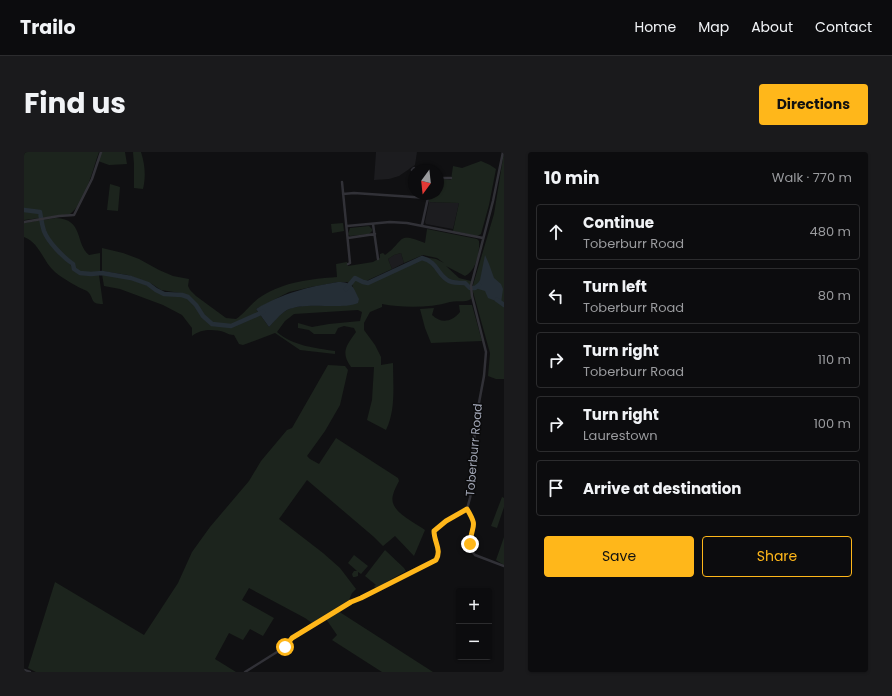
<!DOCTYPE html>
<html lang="en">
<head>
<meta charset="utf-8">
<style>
  :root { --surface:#0c0c0e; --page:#1a1a1c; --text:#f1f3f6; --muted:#9a9b9e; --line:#2c2c2e; --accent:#ffb71a }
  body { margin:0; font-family:Poppins,sans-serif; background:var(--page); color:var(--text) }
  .controls { position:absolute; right:12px; bottom:12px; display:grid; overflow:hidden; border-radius:4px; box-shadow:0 1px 3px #0004 }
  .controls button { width:36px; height:36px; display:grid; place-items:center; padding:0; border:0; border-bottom:1px solid var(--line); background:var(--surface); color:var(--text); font:20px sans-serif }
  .compass { position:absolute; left:384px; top:12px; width:36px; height:36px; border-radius:50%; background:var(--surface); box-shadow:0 1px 3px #0004; rotate:195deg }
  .stop { position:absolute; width:12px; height:12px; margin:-9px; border:3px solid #ffb71a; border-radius:50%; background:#fff }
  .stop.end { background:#ffb71a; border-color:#fff; box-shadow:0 1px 4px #0008 }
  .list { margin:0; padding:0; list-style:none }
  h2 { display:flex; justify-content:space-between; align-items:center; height:52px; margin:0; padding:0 16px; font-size:17px }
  h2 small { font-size:13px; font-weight:400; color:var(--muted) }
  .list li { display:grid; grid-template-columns:26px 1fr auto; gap:12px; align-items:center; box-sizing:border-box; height:56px; margin:0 8px 8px; padding:0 8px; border:1px solid var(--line); border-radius:4px }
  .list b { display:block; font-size:15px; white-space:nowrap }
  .list p { margin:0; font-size:13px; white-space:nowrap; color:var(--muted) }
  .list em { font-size:13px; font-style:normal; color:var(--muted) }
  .actions { display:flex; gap:8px; padding:12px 16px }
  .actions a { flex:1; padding:9px 0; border:1px solid var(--accent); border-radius:4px; text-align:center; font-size:14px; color:var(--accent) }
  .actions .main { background:var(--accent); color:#111 }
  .icon { flex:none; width:22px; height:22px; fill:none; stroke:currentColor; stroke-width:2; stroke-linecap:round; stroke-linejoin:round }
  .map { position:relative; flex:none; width:480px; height:520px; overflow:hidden; border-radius:4px }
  header { display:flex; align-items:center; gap:24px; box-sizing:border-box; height:56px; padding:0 20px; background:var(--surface); border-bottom:1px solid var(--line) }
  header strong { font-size:19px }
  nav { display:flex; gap:22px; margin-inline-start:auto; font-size:14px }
  .intro { display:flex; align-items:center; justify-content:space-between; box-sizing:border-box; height:96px; padding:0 24px }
  h1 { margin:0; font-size:28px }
  .button { padding:10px 18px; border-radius:4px; background:var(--accent); color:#111; font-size:14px; font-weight:700 }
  main { display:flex; gap:24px; padding:0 24px }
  aside { flex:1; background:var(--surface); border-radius:4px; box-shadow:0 1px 3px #0004 }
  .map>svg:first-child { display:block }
  .built { fill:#1c1c1f }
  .green { fill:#1c241d; fill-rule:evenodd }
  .water { fill:#252e36 }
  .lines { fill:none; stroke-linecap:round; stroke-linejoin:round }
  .river { stroke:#252e36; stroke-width:4.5 }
  .minor { stroke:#313137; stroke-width:2.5 }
  .route { stroke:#ffb71a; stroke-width:5 }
  .labels { text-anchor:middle; stroke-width:3; stroke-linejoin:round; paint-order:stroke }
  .street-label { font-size:12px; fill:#a0a5b4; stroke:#0b0b0c }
</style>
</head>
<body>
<header>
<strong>Trailo</strong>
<nav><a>Home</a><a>Map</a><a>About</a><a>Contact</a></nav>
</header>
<div class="intro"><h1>Find us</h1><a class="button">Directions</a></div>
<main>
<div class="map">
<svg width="480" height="520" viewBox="0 0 480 520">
  <rect width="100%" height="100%" fill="#101012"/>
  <path class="built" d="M352 0H393L391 13 375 24 365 27 350 28Z
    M405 50 435 51 429 77 402 72 401 70Z
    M377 101 380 111 368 117 364 107 370 103Z"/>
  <path class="green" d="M0 0H75C69 16 61 52 46 62L18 66 16 60 0 57Z
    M78 0H101L103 12 85 13 74 9Z
    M109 0H117C121 13 122 24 119 37L110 36V12Z
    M480 0V227H472L464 224 466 201 449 140V133L470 62Z
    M457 9 466 13 472 17 465 53 457 82 453 84 429 79 435 51 405 50V47L415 43 418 36H417L418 27 427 28 429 14 438 16Z
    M86 32 96 35 94 59 83 58Z
    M0 59 14 61 16 66 0 68Z
    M32 66C60 67 51 92 65 103L76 101V121C66 122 59 122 50 117V111C39 104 27 92 21 81 19 77 19 72 19 68Z
    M17 68C19 81 24 90 33 100 39 107 46 109 50 119 58 123 65 124 75 123L79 152C65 152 71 146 63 139 53 135 38 126 31 120 19 110 16 91 0 85V71Z
    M319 71 320 79 308 81 307 72Z
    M345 74 348 77V79L345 82 326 84 324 82 326 76Z
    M403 77 453 87 455 89C456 100 452 119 441 124L422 114 435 126 447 129V147C441 151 433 148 426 150 406 156 379 156 358 152V155L346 160 340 171V178L351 193 357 205V213L369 211C369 233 372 258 362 278L343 268 348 248 350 215H327C316 200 323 193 332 180L330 176 320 174 314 176 311 182H290L285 178 274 176V171L288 175 305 172 336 169 338 160 334 158 270 162 261 169 253 180C269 194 291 196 311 199V202L276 198 251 181 219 193 215 192 210 183C206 183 204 182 200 180 189 177 177 177 168 184V176L158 163 139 153 96 137 80 134 78 122 106 127 127 135 136 141 150 144H158L163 146 173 155 174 154 164 144 156 141 137 138 128 132 104 123 78 119V96L99 101 115 107 135 118 149 124 165 127 164 134 166 138 172 144 202 166 212 167C221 161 228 150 238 144 260 130 287 127 313 125L312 112 323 110 324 114 349 110 356 106V102L359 101 361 103C381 89 372 79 401 91ZM377 101 380 111 399 103 413 106 420 111 412 107 400 105 399 107 342 133V129L368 117 364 107 370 103ZM314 130H323L329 134 317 154C300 154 279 151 263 158 256 162 250 169 245 175L232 157 265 140 287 135Z
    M435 153H448L458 189 407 191 401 176 396 157 410 156 408 163C417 172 428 170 436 160Z
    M304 213 321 214 324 218 316 253 301 279 283 304 286 307 295 312 312 286 374 326 375 329C373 333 370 338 369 343 364 359 390 370 401 378L390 404 371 384 359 394 350 385 283 328 255 367 299 401 316 416 332 437 328 441 325 448 288 471 281 466 225 436 218 448 250 466 239 484 226 477 219 488 205 481 191 507 212 520H12L4 516 31 430 120 483 154 431 168 400 186 375 225 329 237 309 263 278 268 276Z
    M478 345 480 346V355L473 376 467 374Z
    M480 385V413L472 408Z
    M361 398 380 416 382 419 352 436 350 434 352 433 341 424Z
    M330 403 344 414 337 422 334 420V424L331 425H329L328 422 330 419H333L324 411Z
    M314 459 409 520H358L308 488 313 483 302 467Z"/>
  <path class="water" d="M461 103 465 112 470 126 477 132 479 137 477 151 464 146 461 139 451 136 456 128Z
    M314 130C329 130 329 135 335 147L334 151C327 154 318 154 310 154 295 154 276 152 263 158 256 162 250 170 245 175L232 157C259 141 283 135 314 130Z"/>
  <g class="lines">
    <path class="river" d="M0 58 16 60C17 66 18 73 20 79 24 90 40 106 49 112L50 117 56 121 67 122 78 121 107 126 124 132 132 138 140 142 158 143 164 145 172 153 179 164 188 172 207 174 239 160
      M322 137 331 126 339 130 344 131 398 106C414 110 413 123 425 129 429 131 436 131 441 131L446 136H451L455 133
      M473 148 480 153"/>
    <path class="minor" d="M388 18 390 16 391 18
      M414 27 416 32 414 39
      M414 27 417 26H427
      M318 30 326 111 324 112
      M319 42 330 41 404 46 398 73
      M404 46 411 42
      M0 70 35 64 50 63 68 27 77 0
      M349 72 354 107
      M323 74 366 70 383 71 459 86
      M324 86 351 82
      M443 357C445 361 448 365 449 368 452 376 445 388 446 397L451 403 480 414
      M0 518 6 520
      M221 520 261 495 268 487 327 450 337 446 412 407C418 398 410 390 410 379L422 369 443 357 446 346 448 336 451 272 460 224 462 200 448 144 447 134 469 49 479 0"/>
  </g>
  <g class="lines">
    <path class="route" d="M261 495 268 486 327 450 337 446 412 408C418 398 410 390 410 379L422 369 443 357C455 377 447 372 446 392"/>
  </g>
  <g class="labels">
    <g class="street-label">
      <text transform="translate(450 298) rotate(-85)" y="4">Toberburr Road</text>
    </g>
  </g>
</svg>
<div class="controls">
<button>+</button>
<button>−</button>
</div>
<svg class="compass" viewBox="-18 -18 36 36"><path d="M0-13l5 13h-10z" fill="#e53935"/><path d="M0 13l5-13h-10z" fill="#9a9b9e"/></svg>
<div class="stop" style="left:261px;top:495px"></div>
<div class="stop end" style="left:446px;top:392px"></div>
</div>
<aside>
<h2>10 min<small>Walk · 770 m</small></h2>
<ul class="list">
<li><svg class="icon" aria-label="ahead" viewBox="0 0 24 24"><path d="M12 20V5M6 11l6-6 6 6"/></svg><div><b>Continue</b><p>Toberburr Road</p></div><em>480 m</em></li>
<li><svg class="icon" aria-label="left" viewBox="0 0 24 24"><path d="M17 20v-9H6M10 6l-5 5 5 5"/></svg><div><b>Turn left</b><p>Toberburr Road</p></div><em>80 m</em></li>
<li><svg class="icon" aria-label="right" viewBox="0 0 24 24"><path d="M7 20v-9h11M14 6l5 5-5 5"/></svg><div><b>Turn right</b><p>Toberburr Road</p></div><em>110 m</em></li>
<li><svg class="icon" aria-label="right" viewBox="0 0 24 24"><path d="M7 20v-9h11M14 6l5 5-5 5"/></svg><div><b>Turn right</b><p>Laurestown</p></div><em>100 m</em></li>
<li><svg class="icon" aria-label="arrive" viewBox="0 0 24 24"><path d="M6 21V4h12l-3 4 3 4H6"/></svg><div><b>Arrive at destination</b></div></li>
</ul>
<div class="actions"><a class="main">Save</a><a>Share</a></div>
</aside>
</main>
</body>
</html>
